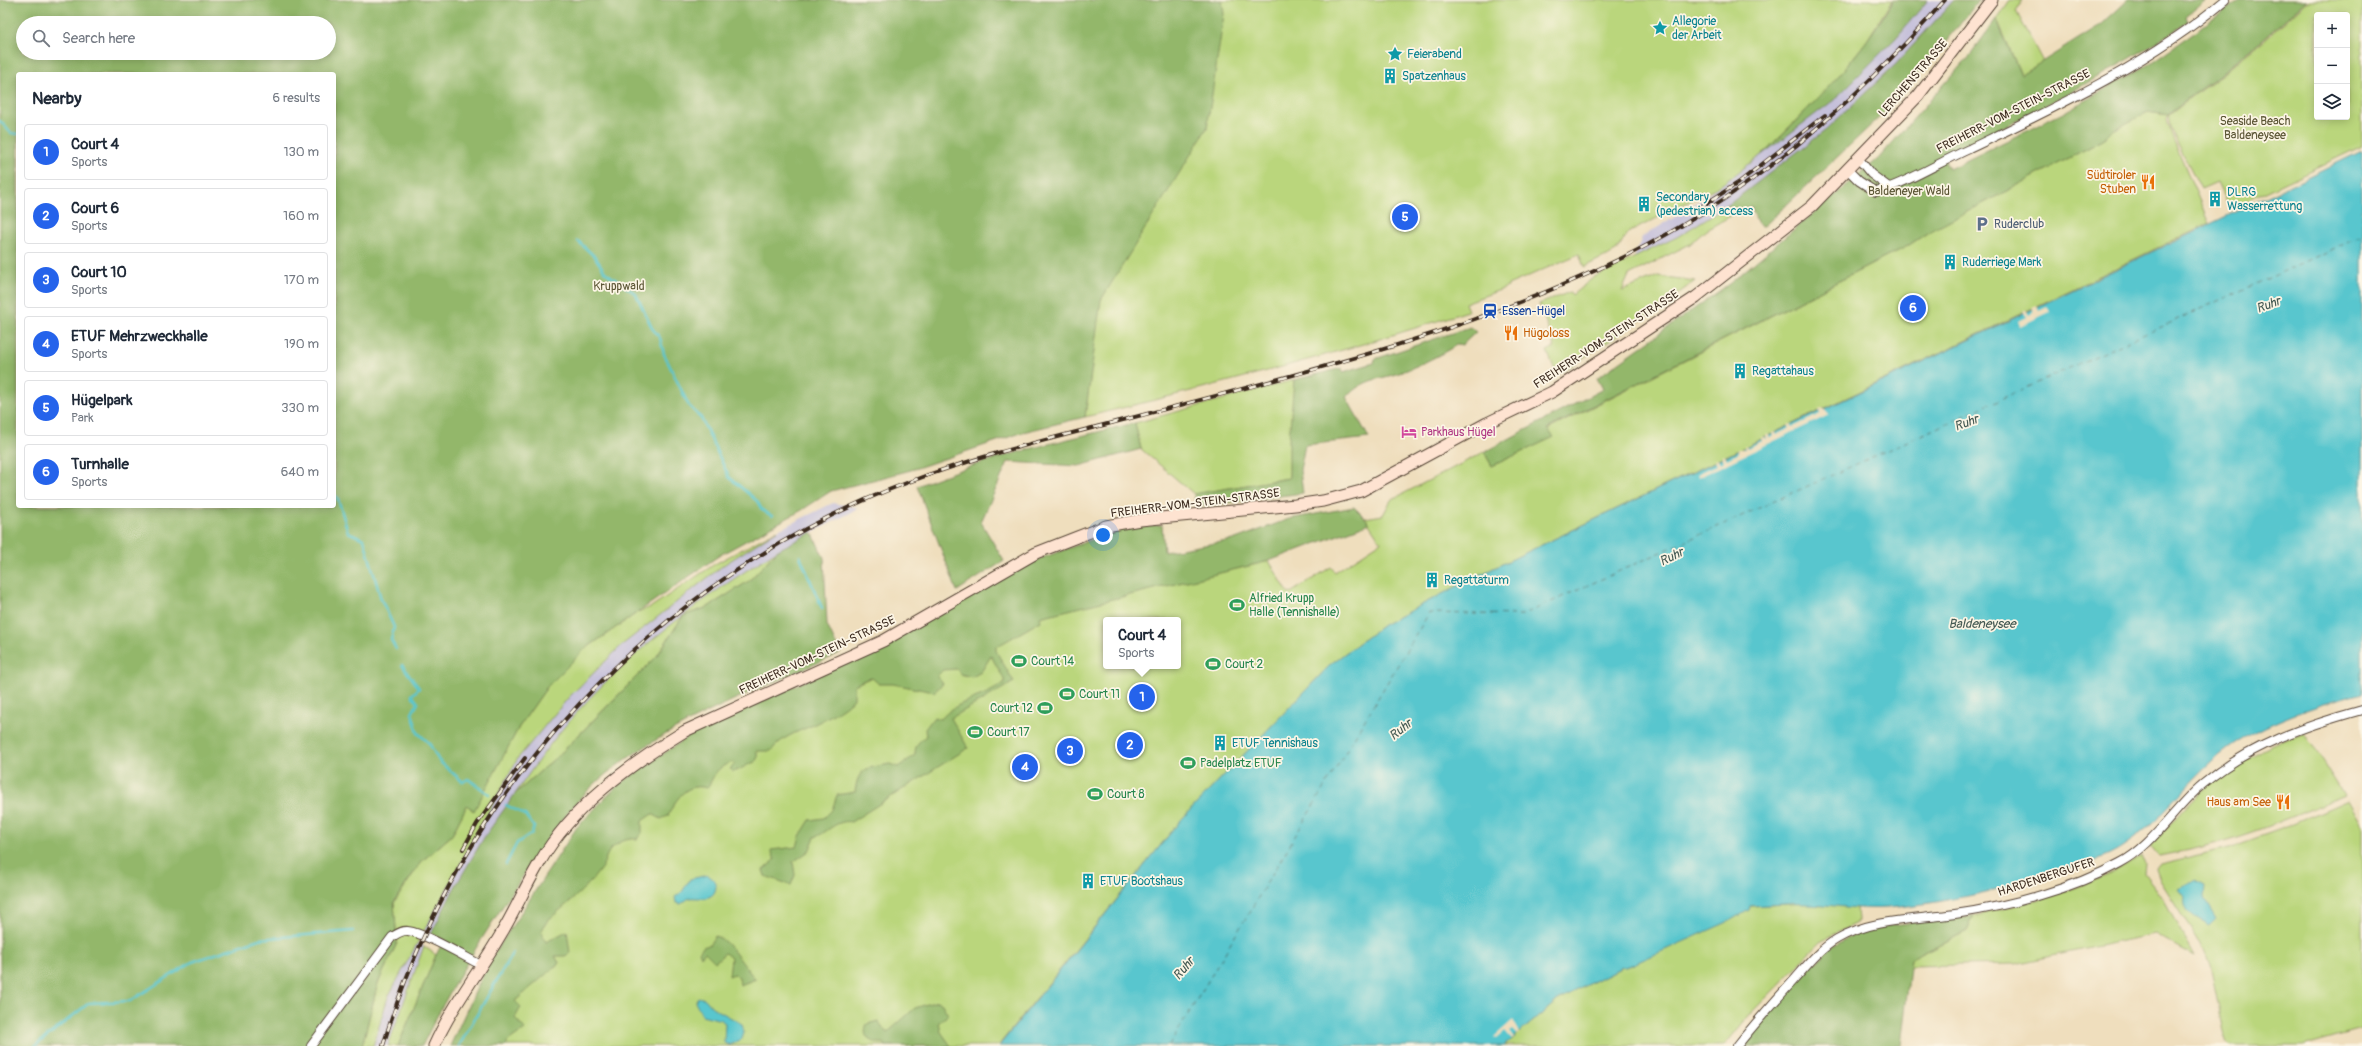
<!DOCTYPE html>
<html lang="en">
<head>
<meta charset="utf-8">
<style>
  :root { --surface:#fff; --page:#f6f6f7; --text:#1f2937; --muted:#747a83; --line:#e0e1e3; --accent:#2563eb }
  body { margin:0; font-family:Pangolin,sans-serif; background:var(--page); color:var(--text) }
  .controls { position:absolute; right:12px; top:12px; display:grid; overflow:hidden; border-radius:4px; box-shadow:0 2px 10px #0003 }
  .controls button { width:36px; height:36px; display:grid; place-items:center; padding:0; border:0; border-bottom:1px solid var(--line); background:var(--surface); color:var(--text); font:20px sans-serif }
  .you { position:absolute; left:1103px; top:535px; width:14px; height:14px; margin:-10px; border:3px solid #fff; border-radius:50%; background:#1a73e8; box-shadow:0 0 0 6px #1a73e833 }
  .badge { display:grid; place-items:center; width:26px; height:26px; border-radius:50%; background:var(--accent); color:#fff; font-size:13px; font-weight:700 }
  .pin { position:absolute; translate:-50% -50%; border:2px solid #fff; box-shadow:0 1px 4px #0006 }
  .popup { position:absolute; left:1103px; top:617px; width:78px; height:52px; box-sizing:border-box; display:grid; place-content:center; border-radius:4px; background:var(--surface); filter:drop-shadow(0 1px 3px #0005); font-size:13px; white-space:nowrap; color:var(--muted) }
  .popup b { font-size:15px; color:var(--text) }
  .popup::after { content:''; position:absolute; left:50%; top:100%; margin-left:-8px; border:8px solid transparent; border-top-color:var(--surface) }
  .list { margin:0; padding:0; list-style:none }
  h2 { display:flex; justify-content:space-between; align-items:center; height:52px; margin:0; padding:0 16px; font-size:17px }
  h2 small { font-size:13px; font-weight:400; color:var(--muted) }
  .list li { display:grid; grid-template-columns:26px 1fr auto; gap:12px; align-items:center; box-sizing:border-box; height:56px; margin:0 8px 8px; padding:0 8px; border:1px solid var(--line); border-radius:4px }
  .list b { display:block; font-size:15px; white-space:nowrap }
  .list p { margin:0; font-size:13px; white-space:nowrap; color:var(--muted) }
  .list em { font-size:13px; font-style:normal; color:var(--muted) }
  .icon { flex:none; width:22px; height:22px; fill:none; stroke:currentColor; stroke-width:2; stroke-linecap:round; stroke-linejoin:round }
  .map { position:relative; flex:none; width:2362px; height:1046px; overflow:hidden }
  .search { position:absolute; background:var(--surface); box-shadow:0 2px 10px #0003; left:16px; top:16px; width:320px; height:44px; display:flex; align-items:center; gap:10px; box-sizing:border-box; padding:0 14px; border-radius:22px; color:var(--muted); font-size:15px }
  .panel { position:absolute; background:var(--surface); box-shadow:0 2px 10px #0003; left:16px; top:72px; width:320px; height:436px; border-radius:4px }
  .map>svg:first-child { display:block }
  .industrial { fill:#c5c0da }
  .green { fill:#bad67b; stroke:#7a804c; fill-rule:evenodd }
  .forest { fill:#93b76b; stroke:#677044; fill-rule:evenodd }
  .water { fill:#59c6ce; stroke:#4a7876 }
  .pier { fill:#efdebd }
  .lines { fill:none; stroke-linecap:round; stroke-linejoin:round }
  .stream { stroke:#59c6ce; stroke-width:2.5 }
  .ferry { stroke:#445953; stroke-width:1; stroke-dasharray:5 4; stroke-linecap:butt }
  .street-casing { stroke:#564536; stroke-width:10 }
  .secondary-casing { stroke:#564536; stroke-width:13 }
  .street { stroke:#fff; stroke-width:8 }
  .secondary { stroke:#fee3d1; stroke-width:11 }
  .rail-casing { stroke:#3b2a1e; stroke-width:4 }
  .rail { stroke:#fcf5e5; stroke-width:2.5; stroke-dasharray:8; stroke-linecap:butt }
  .labels { text-anchor:middle; stroke-width:3.5; stroke-linejoin:round; paint-order:stroke }
  .culture-label { font-size:12px; fill:#0d838f; stroke:#fcf5e5; text-anchor:start }
  .street-label { font-size:12px; fill:#3b2a1e; stroke:#fcf5e5 }
  .park-label { font-size:12px; fill:#5b5535; stroke:#fcf5e5 }
  .food-label { font-size:12px; fill:#c56008; stroke:#fcf5e5; text-anchor:end }
  .service-label { font-size:12px; fill:#4e5e75; stroke:#fcf5e5; text-anchor:start }
  .transit-label { font-size:12px; fill:#164399; stroke:#fcf5e5; text-anchor:start }
  .hotel-label { font-size:12px; fill:#b23c85; stroke:#fcf5e5; text-anchor:start }
  .leisure-label { font-size:12px; fill:#27864d; stroke:#fcf5e5; text-anchor:start }
  .water-label { font-size:13px; font-style:italic; fill:#445953; stroke:#fcf5e5 }
</style>
</head>
<body>
<div class="map">
<svg width="2362" height="1046" viewBox="0 0 2362 1046">
  <rect width="100%" height="100%" fill="#fcf5e5"/>
  <filter id="ink" filterUnits="userSpaceOnUse"><feTurbulence type="fractalNoise" baseFrequency=".025" numOctaves="2"/><feDisplacementMap in="SourceGraphic" scale="8" xChannelSelector="R" yChannelSelector="G"/><feConvolveMatrix kernelMatrix="1 2 1 2 8 2 1 2 1" color-interpolation-filters="sRGB"/></filter>
  <filter id="wash" filterUnits="userSpaceOnUse"><feTurbulence type="fractalNoise" baseFrequency=".012" numOctaves="4" result="noise"/><feDisplacementMap in="SourceGraphic" scale="16" xChannelSelector="R" yChannelSelector="G"/><feGaussianBlur stdDeviation="0.9" result="paint"/><feColorMatrix in="noise" values="0 0 0 0 0 0 0 0 0 0 0 0 0 0 0 0 0 1.4 0 .05"/><feComposite in="paint" operator="in"/></filter>
  <g filter="url(#wash)">
    <rect width="100%" height="100%" fill="#efdebd"/>
    <path class="industrial" d="M1928 0H1954L1896 64 1826 130 1728 205 1677 237 1634 258 1642 237 1688 209 1834 100 1895 39Z
      M833 503 860 508 778 550 515 794 485 836 455 887 431 934 418 927 518 758 569 697 622 645 725 564 778 530Z
      M411 940 424 946 388 1046H373L387 997Z"/>
    <path class="green" d="M1220 0H1892L1866 42 1827 90 1760 156 1721 185 1628 233 1616 251 1584 267 1579 254 1508 285V287L1465 303 1468 311C1343 353 1214 386 1085 417L1100 300Z
      M2010 0H2023L2016 11 2043 62 2021 75 1997 19Z
      M2309 0H2362V146L2230 209 2217 182 2201 189 2170 128 2168 116 2264 40ZM2317 15H2347V117H2317Z
      M2148 112 2168 115 2166 120 2169 129 2209 223 1469 580 1383 625 1332 663 1181 820 998 1046H491L510 1007 525 990 559 963 534 922 622 831 824 698 895 667 999 626 1269 561 1289 594 1331 567 1335 572 1381 542 1365 518 1383 515 1391 500 1484 452 1492 466 1553 437 1547 430 1906 247 1927 233 2103 140 2113 130ZM1106 620H1178V666H1106Z
      M1728 205 1736 213 1706 230 1690 244 1629 275 1622 291 1658 276 1695 281 1659 308 1557 375 1547 351 1555 347 1539 304 1570 292 1572 295 1594 277 1677 237Z
      M1294 380 1289 478 1194 494 1141 449 1135 423Z
      M778 530 725 564 622 645 569 697 518 758 388 997 373 1046H362L378 983 397 943 394 903 421 862 452 835 467 805 473 811 519 727 547 687 585 649 638 612 651 607 715 564Z
      M778 550 749 581 708 607 683 616 657 656 563 751 515 794C531 771 547 747 565 726 624 655 701 599 778 550Z
      M2304 732 2344 795C2284 821 2224 846 2158 856L2150 846C2168 827 2184 807 2203 790 2231 763 2269 746 2304 732Z
      M2348 800 2362 825V1029L2302 1046H2230L2226 1041 2210 965 2202 946 2160 880 2156 869 2160 864 2228 848 2284 828Z
      M2141 856 2145 863 2144 873 2163 898 2195 956 2155 934 2015 964 1910 966 1911 959 1967 931 1974 916 2052 896 2111 874Z
      M1805 903 1857 907 1858 922 1823 940 1750 1014 1724 1046H1504L1558 1000 1620 968 1629 966 1750 906Z
      M424 946 436 955 398 1046H388Z"/>
    <path class="forest" d="M0 0H1222L1224 14 1207 128 1101 300 1085 417 1027 431 911 470 831 491 802 510 720 555 585 649 547 687 519 727 474 811 467 805 452 835 421 862 394 902 397 943 378 983 362 1046H0ZM23 23H329V53H23ZM18 74H334V506H18Z
      M1893 0H1928L1895 39 1834 100 1760 156C1810 107 1858 62 1893 0Z
      M1954 0H1979L1946 42 1884 113 1762 228 1757 222 1751 206 1736 213 1728 205 1826 130 1896 64Z
      M2128 0H2206L2186 16 2188 22C2110 74 2027 116 1943 157L1949 169 2061 114 2146 66 2240 0H2307L2263 39 2168 115 2148 112 2113 130 2103 140 1927 233 1906 247 1547 429 1554 437 1492 466 1484 452 1603 389 1597 378 1729 284 1878 159 1972 53 1996 19 2021 75 2102 24Z
      M1470 327 1476 332 1462 345 1458 344C1441 355 1420 365 1402 372 1376 381 1367 377 1346 397L1369 438 1305 445 1300 470 1303 493 1195 507 1194 494 1289 478V440L1294 380 1342 368 1343 372 1374 363 1375 359Z
      M1135 423 1141 449 1079 466 1008 462 981 522 1004 561 957 591 917 486C987 457 1061 441 1135 423Z
      M1354 507 1370 523 1269 561 1040 617 1041 621 996 647V651L1014 682 951 718 968 748 851 822C837 819 827 833 815 837L809 851 793 862 795 875 791 885 765 876 763 870 775 860 771 850 797 847 800 836 810 820 824 818 832 810 837 795 855 792C858 766 868 768 890 764L898 767 915 755C915 745 918 742 926 736L925 729 934 717 941 719C958 699 983 699 1004 683V679L991 656 981 672 972 677 960 674 957 669 943 670 937 676 943 684 934 692 893 684H879L871 677 854 685V699C842 710 825 719 811 726 795 733 782 737 771 751H756L758 757 755 762C747 764 741 770 733 772L730 769 735 764 732 762C714 769 716 774 707 788 686 782 676 799 668 816L661 819 652 814 642 821V833L637 839C627 838 619 842 612 848 606 853 605 864 600 870 585 890 566 905 547 921L541 932 546 942 567 931 570 953 565 956H555L559 963 515 1001 521 1007 515 1018 525 1029 508 1041 506 1046H450L490 960 577 827 618 785 695 732 881 646 1039 559 1121 529 1162 525 1164 552 1233 540 1289 519Z
      M812 532 824 558 827 625 840 653C760 689 675 720 606 774 570 803 545 844 519 882 483 935 450 988 422 1046H398L436 955 444 940 431 934 455 887 485 836 515 794 563 751 657 656 683 616 708 607 749 581 778 550Z
      M1974 916 1967 931 1911 959 1901 1046H1742C1767 1016 1819 948 1853 935 1890 921 1934 922 1974 916Z
      M715 936C731 941 743 967 756 979L740 985 739 977 734 974 729 976 731 958 725 953 715 962 705 952 701 957 699 952 703 947 709 945Z
      M937 1001 942 1004 948 1015 939 1022 941 1032 951 1046H885L883 1043C871 1044 861 1037 867 1024L878 1021 887 1033 915 1008Z"/>
    <path class="water" d="M2362 151V693C2311 707 2253 725 2213 761 2183 787 2156 826 2122 847 2106 858 2085 863 2066 869 2009 888 1949 903 1888 908 1862 910 1834 905 1808 904 1789 903 1769 905 1750 906L1749 910 1732 920 1629 966 1620 968 1558 1000 1504 1046H999L1181 820 1332 663 1383 625 1469 580Z
      M708 875 714 880 716 886C715 902 699 897 689 898L681 904 676 903 675 897 682 892 690 879Z
      M2196 880 2206 885 2205 898 2217 918 2210 925C2197 918 2182 913 2185 896L2179 888Z
      M698 997 705 999 712 1007 742 1024 744 1033 742 1039 730 1045 724 1043 725 1023 721 1020 702 1015 695 1002Z"/>
    <path class="pier" d="M2037 305 2039 310 2047 306 2050 312 2020 326 2018 321 2026 317 2023 312 2026 310 2029 315 2034 312 2032 307Z
      M1823 408 1829 415 1699 477 1697 474 1717 465 1714 460 1717 459 1720 463 1724 461 1722 457 1724 455 1727 459 1735 455 1738 452 1737 449H1745L1744 446 1746 445 1748 448 1762 441 1761 438 1763 437 1767 439 1766 436 1768 434 1770 438 1773 436 1772 433 1774 432 1776 435 1790 428 1788 425 1791 424 1793 427 1820 414 1819 410Z
      M1513 1020 1520 1033 1518 1035 1513 1030 1510 1032 1514 1037 1512 1039 1505 1031 1496 1039 1494 1037Z"/>
    <g class="lines">
      <path class="stream" d="M0 121 11 133 18 134
        M578 241 595 257 605 272 636 294 652 328 660 338 664 354 689 406 701 418 729 477 757 501 762 510 772 516
        M334 495 338 499 348 532 364 539 381 599 394 627 391 640 396 649
        M800 556 822 608
        M402 665 419 688 412 695 418 703 412 713 418 733 429 743 439 761 463 782 468 779 489 794
        M506 805 525 815 534 827 532 833 517 843 506 864
        M35 1046 89 1003 130 1001 192 962 259 939 353 931
        M459 1046 513 952"/>
      <path class="ferry" d="M1169 1046 1429 613 1522 615 2362 236"/>
    </g>
  </g>
  <g filter="url(#ink)">
    <g class="lines">
      <g class="street-casing">
        <path id="street" d="M1858 158 1871 174 1890 188
          M1848 170 1859 181 1876 192C1909 182 1938 163 1969 149 2058 106 2149 64 2225 0
          M311 1046 392 937C397 934 402 930 408 931 425 933 465 957 481 965
          M1737 1046C1755 1023 1775 1001 1795 979 1808 964 1820 949 1837 939 1873 918 1916 920 1955 914 2009 906 2073 889 2120 863 2154 845 2174 808 2203 784 2250 745 2304 726 2362 710"/>
      </g>
      <g class="secondary-casing">
        <path id="secondary" d="M434 1046C452 1006 479 972 501 934 515 911 526 885 540 862 572 806 631 764 685 731L883 641 1036 553 1077 537 1106 526 1140 520 1295 505 1323 501 1361 491 1487 423 1552 392 1696 297 1812 206 1918 96 1992 0"/>
      </g>
      <use href="#street" class="street"/>
      <use href="#secondary" class="secondary"/>
      <g class="rail-casing">
        <path id="rail" d="M1699 208 1738 183 1825 115
          M463 849 477 824 525 758
          M383 1046C459 789 658 576 909 482 980 455 1054 438 1127 419 1296 375 1466 334 1624 257 1751 194 1852 106 1945 0"/>
      </g>
      <use href="#rail" class="rail"/>
    </g>
  </g>
  <defs>
    <g id="sight-bare" transform="scale(1.2)"><path d="M0-6L1.8-2.2L6-1.7L2.9 1.2L3.7 5.4L0 3.3L-3.7 5.4L-2.9 1.2L-6-1.7L-1.8-2.2Z" fill="#0f9aa8" stroke="#fcf5e5" stroke-width="2.5" paint-order="stroke"/></g>
    <g id="building-bare" transform="scale(1.2)"><path d="M-4-6H4V6H1V3H-1V6H-4ZM-2.5-4.3h1.7v1.8h-1.7ZM.8-4.3h1.7v1.8H.8ZM-2.5-1h1.7V.8h-1.7ZM.8-1h1.7V.8H.8Z" fill="#0f9aa8" stroke="#fcf5e5" stroke-width="2.5" paint-order="stroke"/></g>
    <g id="restaurant-bare" transform="scale(1.2)"><path d="M-5-6h1v4h1v-4h1v4h1v-4h1v5L-1.5 .5V6h-2V.5L-5-1ZM5-6V6H3V1.5H1.5Q1.5-4 5-6Z" fill="#e8710a" stroke="#fcf5e5" stroke-width="2.5" paint-order="stroke"/></g>
    <g id="parking-bare" transform="scale(1.2)"><path d="M-3.5-5.5H1a3.5 3.5 0 0 1 0 7H-1V5.5H-3.5ZM-1-3.4V-.6H.8a1.4 1.4 0 0 0 0-2.8Z" fill="#5c6f8a" stroke="#fcf5e5" stroke-width="2.5" paint-order="stroke"/></g>
    <g id="station-bare" transform="scale(1.2)"><path d="M-3-6H3Q5-6 5-4V2Q5 4 3 4L4.5 6H3L1.5 4h-3L-3 6H-4.5L-3 4Q-5 4-5 2V-4Q-5-6-3-6ZM-3.5-4v3h7v-3ZM-3.5 1v1.5H-2V1ZM2 1v1.5H3.5V1Z" fill="#1a4fb4" stroke="#fcf5e5" stroke-width="2.5" paint-order="stroke"/></g>
    <g id="hotel-bare" transform="scale(1.2)"><path d="M-6-4.5h1.5V1H6V5H4.5V3h-9V5H-6ZM-4 0a1.8 1.8 0 1 1 3.6 0ZM.5 0V-2.5h3Q6-2.5 6 0Z" fill="#d1479c" stroke="#fcf5e5" stroke-width="2.5" paint-order="stroke"/></g>
    <g id="stadium-bare" transform="scale(1.2)"><path d="M0-5a6.5 5 0 1 0 0 10a6.5 5 0 1 0 0-10ZM-3.5-1.8h7v3.6h-7Z" fill="#2e9e5b" stroke="#fcf5e5" stroke-width="2.5" paint-order="stroke"/></g>
  </defs>
  <g fill-rule="evenodd">
    <use href="#sight-bare" x="1660" y="28"/>
    <use href="#sight-bare" x="1395" y="54"/>
    <use href="#building-bare" x="1390" y="76"/>
    <use href="#restaurant-bare" x="2148" y="182"/>
    <use href="#building-bare" x="2215" y="199"/>
    <use href="#building-bare" x="1644" y="204"/>
    <use href="#parking-bare" x="1982" y="224"/>
    <use href="#building-bare" x="1950" y="262"/>
    <use href="#station-bare" x="1490" y="311"/>
    <use href="#restaurant-bare" x="1511" y="333"/>
    <use href="#building-bare" x="1740" y="371"/>
    <use href="#hotel-bare" x="1409" y="432"/>
    <use href="#building-bare" x="1432" y="580"/>
    <use href="#stadium-bare" x="1237" y="605"/>
    <use href="#stadium-bare" x="1019" y="661"/>
    <use href="#stadium-bare" x="1213" y="664"/>
    <use href="#stadium-bare" x="1067" y="694"/>
    <use href="#stadium-bare" x="1045" y="708"/>
    <use href="#stadium-bare" x="975" y="732"/>
    <use href="#building-bare" x="1220" y="743"/>
    <use href="#stadium-bare" x="1188" y="763"/>
    <use href="#stadium-bare" x="1095" y="794"/>
    <use href="#restaurant-bare" x="2283" y="802"/>
    <use href="#building-bare" x="1088" y="881"/>
  </g>
  <g class="labels">
    <g class="culture-label">
      <text x="1672" y="25">Allegorie<tspan x="1672" dy="14">der Arbeit</tspan></text>
      <text x="1407" y="58">Feierabend</text>
      <text x="1402" y="80">Spatzenhaus</text>
      <text x="2227" y="196">DLRG<tspan x="2227" dy="14">Wasserrettung</tspan></text>
      <text x="1656" y="201">Secondary<tspan x="1656" dy="14">(pedestrian) access</tspan></text>
      <text x="1962" y="266">Ruderriege Mark</text>
      <text x="1752" y="375">Regattahaus</text>
      <text x="1444" y="584">Regattaturm</text>
      <text x="1232" y="747">ETUF Tennishaus</text>
      <text x="1100" y="885">ETUF Bootshaus</text>
    </g>
    <g class="street-label">
      <text transform="translate(1913 78) rotate(-49)" y="4">LERCHENSTRASSE</text>
      <text transform="translate(2013 111) rotate(-27)" y="4">FREIHERR-VOM-STEIN-STRASSE</text>
      <text transform="translate(1606 339) rotate(-33)" y="4">FREIHERR-VOM-STEIN-STRASSE</text>
      <text transform="translate(1195 503) rotate(-7)" y="4">FREIHERR-VOM-STEIN-STRASSE</text>
      <text transform="translate(817 655) rotate(-25)" y="4">FREIHERR-VOM-STEIN-STRASSE</text>
      <text transform="translate(2046 877) rotate(-18)" y="4">HARDENBERGUFER</text>
    </g>
    <g class="park-label">
      <text x="2255" y="125">Seaside Beach<tspan x="2255" dy="14">Baldeneysee</tspan></text>
      <text x="1909" y="195">Baldeneyer Wald</text>
      <text x="619" y="290">Kruppwald</text>
    </g>
    <g class="food-label">
      <text x="2136" y="179">Südtiroler<tspan x="2136" dy="14">Stuben</tspan></text>
      <text x="1523" y="337" text-anchor="start">Hügoloss</text>
      <text x="2271" y="806">Haus am See</text>
    </g>
    <g class="service-label">
      <text x="1994" y="228">Ruderclub</text>
    </g>
    <g class="transit-label">
      <text x="1502" y="315">Essen-Hügel</text>
    </g>
    <g class="hotel-label">
      <text x="1421" y="436">Parkhaus Hügel</text>
    </g>
    <g class="leisure-label">
      <text x="1249" y="602">Alfried Krupp<tspan x="1249" dy="14">Halle (Tennishalle)</tspan></text>
      <text x="1031" y="665">Court 14</text>
      <text x="1225" y="668">Court 2</text>
      <text x="1079" y="698">Court 11</text>
      <text x="1033" y="712" text-anchor="end">Court 12</text>
      <text x="987" y="736">Court 17</text>
      <text x="1200" y="767">Padelplatz ETUF</text>
      <text x="1107" y="798">Court 8</text>
    </g>
    <g class="water-label">
      <text transform="translate(2268 304) rotate(-21)" y="5">Ruhr</text>
      <text transform="translate(1966 422) rotate(-21)" y="5">Ruhr</text>
      <text transform="translate(1671 556) rotate(-26)" y="5">Ruhr</text>
      <text x="1982" y="628">Baldeneysee</text>
      <text transform="translate(1400 729) rotate(-39)" y="5">Ruhr</text>
      <text transform="translate(1183 968) rotate(-50)" y="5">Ruhr</text>
    </g>
  </g>
</svg>
<div class="controls">
<button>+</button>
<button>−</button>
<button><svg class="icon" aria-label="layers" viewBox="0 0 24 24"><path d="M12 4l9 5-9 5-9-5zM3 14l9 5 9-5"/></svg></button>
</div>
<div class="you"></div>
<div class="pin badge" style="left:1142px;top:697px">1</div>
<div class="popup"><b>Court 4</b>Sports</div>
<div class="pin badge" style="left:1130px;top:745px">2</div>
<div class="pin badge" style="left:1070px;top:751px">3</div>
<div class="pin badge" style="left:1025px;top:767px">4</div>
<div class="pin badge" style="left:1405px;top:217px">5</div>
<div class="pin badge" style="left:1913px;top:308px">6</div>
<div class="search"><svg class="icon" aria-label="search" viewBox="0 0 24 24"><circle cx="10" cy="10" r="6"/><path d="M15 15l6 6"/></svg>Search here</div>
<section class="panel">
<h2>Nearby<small>6 results</small></h2>
<ul class="list">
<li><span class="badge">1</span><div><b>Court 4</b><p>Sports</p></div><em>130 m</em></li>
<li><span class="badge">2</span><div><b>Court 6</b><p>Sports</p></div><em>160 m</em></li>
<li><span class="badge">3</span><div><b>Court 10</b><p>Sports</p></div><em>170 m</em></li>
<li><span class="badge">4</span><div><b>ETUF Mehrzweckhalle</b><p>Sports</p></div><em>190 m</em></li>
<li><span class="badge">5</span><div><b>Hügelpark</b><p>Park</p></div><em>330 m</em></li>
<li><span class="badge">6</span><div><b>Turnhalle</b><p>Sports</p></div><em>640 m</em></li>
</ul>
</section>
</div>
</body>
</html>
